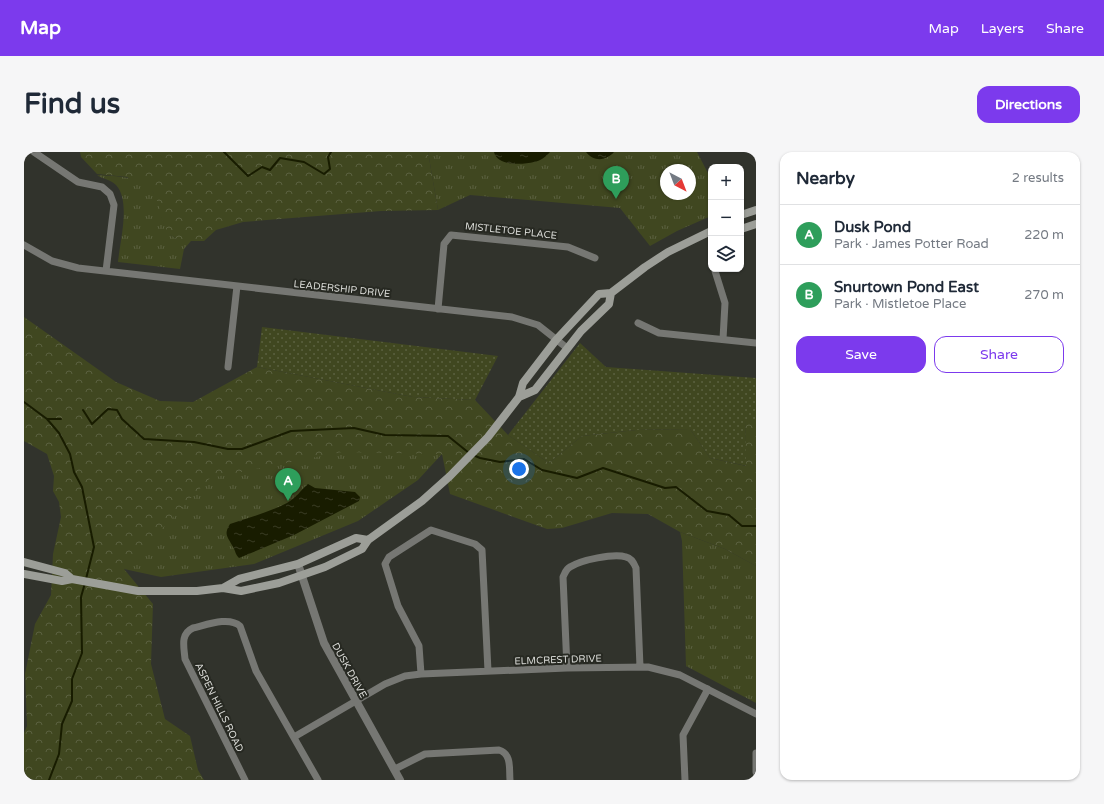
<!DOCTYPE html>
<html lang="en">
<head>
<meta charset="utf-8">
<style>
  :root { --surface:#fff; --page:#f6f6f7; --text:#1f2937; --muted:#747a83; --line:#e0e1e3; --accent:#7c3aed }
  body { margin:0; font-family:"Varela Round",sans-serif; background:var(--page); color:var(--text) }
  .controls { position:absolute; right:12px; top:12px; display:grid; overflow:hidden; border-radius:8px; box-shadow:0 1px 3px #0004 }
  .controls button { width:36px; height:36px; display:grid; place-items:center; padding:0; border:0; border-bottom:1px solid var(--line); background:var(--surface); color:var(--text); font:20px sans-serif }
  .compass { position:absolute; left:636px; top:12px; width:36px; height:36px; border-radius:50%; background:var(--surface); box-shadow:0 1px 3px #0004; rotate:138deg }
  .you { position:absolute; left:495px; top:317px; width:14px; height:14px; margin:-10px; border:3px solid #fff; border-radius:50%; background:#1a73e8; box-shadow:0 0 0 6px #1a73e833 }
  .badge { display:grid; place-items:center; width:26px; height:26px; border-radius:50%; background:var(--accent); color:#fff; font-size:13px; font-weight:700 }
  .pin { position:absolute; translate:-50% -33px; filter:drop-shadow(0 1px 2px #0008) }
  .pin::after { content:''; position:absolute; top:21px; width:14px; height:12px; background:inherit; clip-path:polygon(0 0,100% 0,50% 100%) }
  .list { margin:0; padding:0; list-style:none }
  h2 { display:flex; justify-content:space-between; align-items:center; height:52px; margin:0; padding:0 16px; font-size:17px }
  h2 small { font-size:13px; font-weight:400; color:var(--muted) }
  .list li { display:grid; grid-template-columns:26px 1fr auto; gap:12px; align-items:center; box-sizing:border-box; height:60px; padding:0 16px; border-top:1px solid var(--line) }
  .list b { display:block; font-size:15px; white-space:nowrap }
  .list p { margin:0; font-size:13px; white-space:nowrap; color:var(--muted) }
  .list em { font-size:13px; font-style:normal; color:var(--muted) }
  .actions { display:flex; gap:8px; padding:12px 16px }
  .actions a { flex:1; padding:9px 0; border:1px solid var(--accent); border-radius:12px; text-align:center; font-size:14px; color:var(--accent) }
  .actions .main { background:var(--accent); color:#fff }
  .icon { flex:none; width:22px; height:22px; fill:none; stroke:currentColor; stroke-width:2; stroke-linecap:round; stroke-linejoin:round }
  .map { position:relative; flex:none; width:732px; height:628px; overflow:hidden; border-radius:12px }
  header { display:flex; align-items:center; gap:24px; box-sizing:border-box; height:56px; padding:0 20px; background:var(--accent); color:#fff }
  header strong { font-size:19px }
  nav { display:flex; gap:22px; margin-inline-start:auto; font-size:14px }
  .intro { display:flex; align-items:center; justify-content:space-between; box-sizing:border-box; height:96px; padding:0 24px }
  h1 { margin:0; font-size:28px }
  .button { padding:10px 18px; border-radius:12px; background:var(--accent); color:#fff; font-size:14px; font-weight:700 }
  main { display:flex; gap:24px; padding:0 24px }
  aside { flex:1; background:var(--surface); border-radius:12px; box-shadow:0 1px 3px #0004 }
  .map>svg:first-child { display:block }
  .grass { fill:url(#grass-dots) }
  .forest { fill:url(#forest-crowns) }
  .park { fill:url(#park-tufts); fill-rule:evenodd }
  .water { fill:url(#water-ripples) }
  .lines { fill:none; stroke-linecap:round; stroke-linejoin:round }
  .stream { stroke:#181c00; stroke-width:2 }
  .minor { stroke:#767773; stroke-width:7 }
  .tertiary { stroke:#767773; stroke-width:8 }
  .secondary { stroke:#9c9e98; stroke-width:8 }
  .labels { text-anchor:middle; stroke-width:4; stroke-linejoin:round; paint-order:stroke }
  .street-label { font-size:10px; fill:#dbdcd8; stroke:#272922 }
</style>
</head>
<body>
<header>
<strong>Map</strong>
<nav><a>Map</a><a>Layers</a><a>Share</a></nav>
</header>
<div class="intro"><h1>Find us</h1><a class="button">Directions</a></div>
<main>
<div class="map">
<svg width="732" height="628" viewBox="0 0 732 628">
  <defs>
    <pattern id="grass-dots" width="8" height="8" patternUnits="userSpaceOnUse"><rect width="8" height="8" fill="#404720"/><path d="M2 2h.1M6 6h.1" fill="none" stroke="#5b6140" stroke-width="1.8" stroke-linecap="round"/></pattern>
    <pattern id="forest-crowns" width="20" height="18" patternUnits="userSpaceOnUse"><rect width="20" height="18" fill="#404720"/><path d="M2 6a3 3 0 1 1 6 0M12 15a3 3 0 1 1 6 0" fill="none" stroke="#5b6140"/></pattern>
    <pattern id="park-tufts" width="24" height="20" patternUnits="userSpaceOnUse"><rect width="24" height="20" fill="#404720"/><path d="M3 7l-1-3M5 7V3M7 7l1-3M15 17l-1-3M17 17v-4M19 17l1-3" fill="none" stroke="#5b6140"/></pattern>
    <pattern id="water-ripples" width="26" height="14" patternUnits="userSpaceOnUse"><rect width="26" height="14" fill="#181c00"/><path d="M2 4q2-2 4 0t4 0M15 11q2-2 4 0t4 0" fill="none" stroke="#393c24"/></pattern>
  </defs>
  <rect width="100%" height="100%" fill="#31332c"/>
  <path class="grass" d="M238 175 474 204 451 248 389 245 233 215Z
    M556 191 582 215 732 226V269H721L723 314 686 306 666 277 612 278 558 284 525 311 484 283Z"/>
  <path class="forest" d="M56 0H404L414 58 357 59 219 70 192 78 180 89H156L142 80 129 40 103 25 73 22 57 5Z
    M0 165 92 230 136 249 169 250 233 215 389 245 451 248 484 283 525 311 558 284 612 278 666 277 686 306 722 314 721 268 732 269V414L701 397 656 380 624 362 588 361 538 376 523 377 426 342 418 302 100 417 129 452 127 512 141 567 166 584 174 618 180 628H0V581L3 574 1 522 11 472 27 443 29 402 37 365 35 350 29 339 30 324 23 302 0 289Z"/>
  <path class="park" d="M404 0H673L687 27V64L653 79 626 94 596 56 446 43 414 58ZM642 18H666V42H642Z
    M73 23C87 24 113 24 124 34 144 52 129 89 167 89L160 97 156 117 94 110C96 89 107 49 92 33 86 27 78 27 73 23Z
    M318 300 418 302 394 328 334 369 230 412 137 425 100 417 186 326Z
    M656 380 701 397 732 414V551L662 514 658 389Z"/>
  <path class="water" d="M470 0H526C522 5 516 9 510 10 498 13 473 14 470 0Z
    M562 0H590C582 9 570 10 562 0Z
    M284 332 291 336 331 340 336 345 335 349 270 383 215 406C211 402 212 400 209 395 204 385 199 383 206 372 225 366 245 360 263 351 272 346 277 338 284 332Z"/>
  <g class="lines">
    <path class="stream" d="M200 0 224 24 238 15 246 18 256 6 280 10 300 22 306 17 304 5 307 0
      M0 250 23 267 35 281 46 302 50 320 58 335 70 395 62 427
      M59 258 68 272 84 257 93 258 98 267 120 287 170 290 204 297H218L267 279 330 276 361 283 424 284 445 301
      M23 267H37
      M449 303 456 306 476 310 500 307 518 318 553 326 579 316 641 336 652 335 683 359 705 363 718 374H732
      M25 628 35 602 38 572 48 549V527L58 501 57 445 61 431"/>
    <path class="minor" d="M10 0 54 30 78 35 86 42 90 53 82 119
      M0 93 28 109 54 116 488 165 514 173 543 196
      M691 119 701 151 699 187
      M414 157 420 92 427 83 544 95 571 106
      M614 171 635 181 732 191
      M204 215 213 134
      M543 516 539 425C541 421 542 417 546 415 557 408 590 401 602 405 607 406 610 411 612 416L616 515
      M397 522 395 494 374 454 361 412 365 405 407 378 451 392 458 398 464 519
      M270 585 361 532 381 524 397 522 543 516 624 515 656 523 732 562
      M732 601V620
      M371 617 401 602 475 598C488 602 485 617 486 628
      M221 628 161 507C160 495 156 482 169 476 182 473 205 464 216 474L232 519 294 628
      M661 628 659 583 684 537"/>
    <path class="tertiary" d="M274 412 300 491 376 628"/>
    <path class="secondary" d="M717 63 732 58
      M717 77 732 72
      M495 245 511 238 557 179 585 152 587 141
      M0 410 41 421 48 427
      M0 422 38 429 48 427 114 439H173L199 436 217 439 255 431 301 415 338 397 344 388 398 349 426 324 464 285 495 245 499 231 532 188 575 142 587 141 621 115 644 100 687 79
      M199 436 215 427 274 412 332 386 344 388"/>
  </g>
  <g class="labels">
    <g class="street-label">
      <text transform="translate(487 78) rotate(6)" y="4">MISTLETOE PLACE</text>
      <text transform="translate(318 136) rotate(6)" y="4">LEADERSHIP DRIVE</text>
      <text transform="translate(534 507) rotate(-2)" y="4">ELMCREST DRIVE</text>
      <text transform="translate(326 518) rotate(61)" y="4">DUSK DRIVE</text>
      <text transform="translate(196 555) rotate(64)" y="4">ASPEN HILLS ROAD</text>
    </g>
  </g>
</svg>
<div class="controls">
<button>+</button>
<button>−</button>
<button><svg class="icon" aria-label="layers" viewBox="0 0 24 24"><path d="M12 4l9 5-9 5-9-5zM3 14l9 5 9-5"/></svg></button>
</div>
<svg class="compass" viewBox="-18 -18 36 36"><path d="M0-13l5 13h-10z" fill="#e53935"/><path d="M0 13l5-13h-10z" fill="#747a83"/></svg>
<div class="you"></div>
<div class="pin badge" style="left:264px;top:349px;background:#2e9e5b">A</div>
<div class="pin badge" style="left:592px;top:47px;background:#2e9e5b">B</div>
</div>
<aside>
<h2>Nearby<small>2 results</small></h2>
<ul class="list">
<li><span class="badge" style="background:#2e9e5b">A</span><div><b>Dusk Pond</b><p>Park · James Potter Road</p></div><em>220 m</em></li>
<li><span class="badge" style="background:#2e9e5b">B</span><div><b>Snurtown Pond East</b><p>Park · Mistletoe Place</p></div><em>270 m</em></li>
</ul>
<div class="actions"><a class="main">Save</a><a>Share</a></div>
</aside>
</main>
</body>
</html>
